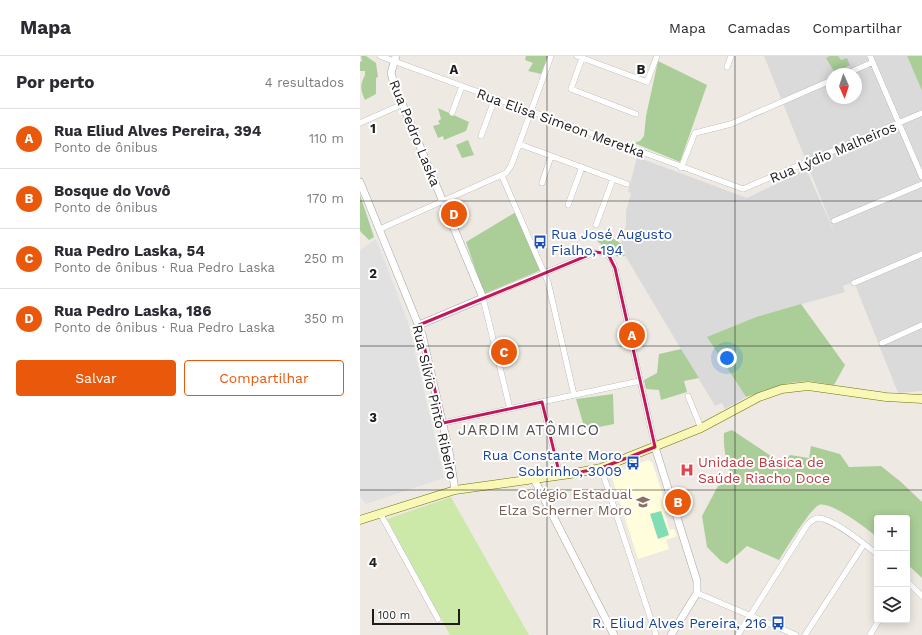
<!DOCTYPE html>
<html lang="pt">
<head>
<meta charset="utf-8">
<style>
  :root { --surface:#fff; --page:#f7f7f7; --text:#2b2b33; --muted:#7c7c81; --line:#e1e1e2; --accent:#ea580c }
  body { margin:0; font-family:"Work Sans",sans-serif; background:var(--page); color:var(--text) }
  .controls { position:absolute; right:12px; bottom:12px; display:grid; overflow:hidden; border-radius:4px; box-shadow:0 2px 10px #0003 }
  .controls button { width:36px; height:36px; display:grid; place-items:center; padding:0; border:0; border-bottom:1px solid var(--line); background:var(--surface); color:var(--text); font:20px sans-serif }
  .compass { position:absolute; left:466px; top:12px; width:36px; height:36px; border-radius:50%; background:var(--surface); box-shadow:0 2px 10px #0003; rotate:177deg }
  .scale { position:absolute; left:12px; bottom:10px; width:88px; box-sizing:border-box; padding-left:4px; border:2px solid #1d1d1d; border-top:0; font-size:11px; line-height:14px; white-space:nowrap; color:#1d1d1d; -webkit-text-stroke:3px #fff; paint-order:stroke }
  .you { position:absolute; left:367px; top:302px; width:14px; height:14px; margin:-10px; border:3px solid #fff; border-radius:50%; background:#1a73e8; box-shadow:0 0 0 6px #1a73e833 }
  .badge { display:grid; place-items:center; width:26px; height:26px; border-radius:50%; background:var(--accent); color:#fff; font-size:13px; font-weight:700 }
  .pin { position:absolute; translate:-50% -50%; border:2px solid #fff; box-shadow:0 1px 4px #0006 }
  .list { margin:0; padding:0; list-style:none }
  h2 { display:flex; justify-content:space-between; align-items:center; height:52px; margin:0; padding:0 16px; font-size:17px }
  h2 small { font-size:13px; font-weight:400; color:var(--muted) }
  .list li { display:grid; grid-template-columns:26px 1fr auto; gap:12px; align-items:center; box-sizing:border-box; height:60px; padding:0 16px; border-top:1px solid var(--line) }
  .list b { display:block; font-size:15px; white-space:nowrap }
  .list p { margin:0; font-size:13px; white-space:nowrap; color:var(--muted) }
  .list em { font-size:13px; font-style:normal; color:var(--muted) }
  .actions { display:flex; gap:8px; padding:12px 16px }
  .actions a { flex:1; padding:9px 0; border:1px solid var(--accent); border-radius:4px; text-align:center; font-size:14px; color:var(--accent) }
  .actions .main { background:var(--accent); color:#fff }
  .icon { flex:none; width:22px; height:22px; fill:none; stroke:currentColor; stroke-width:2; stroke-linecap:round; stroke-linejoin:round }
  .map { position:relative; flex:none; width:562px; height:579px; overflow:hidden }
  header { display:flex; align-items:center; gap:24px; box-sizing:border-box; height:56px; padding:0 20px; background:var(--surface); border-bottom:1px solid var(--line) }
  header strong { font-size:19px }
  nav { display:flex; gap:22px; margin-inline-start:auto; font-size:14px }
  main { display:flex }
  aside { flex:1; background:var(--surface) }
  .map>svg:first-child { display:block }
  .residential { fill:#dbdada; fill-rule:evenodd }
  .education { fill:#fffddc }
  .grass { fill:#cce9a9 }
  .forest { fill:#abce98 }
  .pitch { fill:#81ddb4 }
  .parking { fill:#e1e1e1 }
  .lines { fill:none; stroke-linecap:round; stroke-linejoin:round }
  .minor-casing { stroke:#a4a4a4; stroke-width:6 }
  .tertiary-casing { stroke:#a4a4a4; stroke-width:8 }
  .secondary-casing { stroke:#6e7306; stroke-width:9 }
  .minor { stroke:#fff; stroke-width:5.5 }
  .tertiary { stroke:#fff; stroke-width:7 }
  .secondary { stroke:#f9f8b7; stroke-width:8 }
  .marked { fill:none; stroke:#c2185b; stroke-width:3; stroke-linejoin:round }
  .grid { fill:none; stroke:#1d1d1d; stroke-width:1; stroke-opacity:0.55 }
  .labels { text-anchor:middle; stroke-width:4; stroke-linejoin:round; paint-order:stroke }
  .street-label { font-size:14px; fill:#1d1d1d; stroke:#fff }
  .transit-label { font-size:14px; fill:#164399; stroke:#fff; text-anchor:end }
  .health-label { font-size:14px; fill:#be3a42; stroke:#fff; text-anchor:start }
  .education-label { font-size:14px; fill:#785e54; stroke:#fff; text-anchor:end }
  .neighbourhood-label { font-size:15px; letter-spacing:1px; fill:#505050; stroke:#fff }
  .grid-label { font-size:13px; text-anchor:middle; font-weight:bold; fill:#1d1d1d; stroke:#fff; stroke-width:4; stroke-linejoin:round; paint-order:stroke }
</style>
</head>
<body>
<header>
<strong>Mapa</strong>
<nav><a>Mapa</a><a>Camadas</a><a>Compartilhar</a></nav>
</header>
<main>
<aside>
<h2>Por perto<small>4 resultados</small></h2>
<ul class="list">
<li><span class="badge">A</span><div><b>Rua Eliud Alves Pereira, 394</b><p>Ponto de ônibus</p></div><em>110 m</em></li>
<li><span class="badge">B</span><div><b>Bosque do Vovô</b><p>Ponto de ônibus</p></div><em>170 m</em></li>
<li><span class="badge">C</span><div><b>Rua Pedro Laska, 54</b><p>Ponto de ônibus · Rua Pedro Laska</p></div><em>250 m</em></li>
<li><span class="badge">D</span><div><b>Rua Pedro Laska, 186</b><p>Ponto de ônibus · Rua Pedro Laska</p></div><em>350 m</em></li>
</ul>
<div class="actions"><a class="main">Salvar</a><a>Compartilhar</a></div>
</aside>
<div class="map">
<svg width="562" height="579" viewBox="0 0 562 579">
  <rect width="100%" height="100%" fill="#eeeae3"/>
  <path class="residential" d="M404 0H547L562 35V335L538 337 494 226 483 230 485 236 396 261 348 281 386 341 365 353 362 347 355 350 260 191 266 169V155L271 137 268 136 277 101 387 142 446 113 476 180ZM472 18H496V42H472Z"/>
  <path class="education" d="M288 404 292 406 308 454 304 456 310 474 314 473 317 480 306 484 309 493 278 503 251 419Z"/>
  <path class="grass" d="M91 441 169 579H90L27 463Z"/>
  <path class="forest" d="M1 0H6L16 7 18 21 16 22V38L5 44C0 33 0 29 5 19V15H0V6L2 5Z
    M166 0H188L181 18 168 15 173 7 165 4Z
    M470 0H478L481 4 487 2 490 9 475 17 466 2Z
    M547 0H562V35Z
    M298 5 347 29 320 106 274 87 280 85 284 80 286 60Z
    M78 52 109 66 106 75 84 84 83 80 78 82 73 70 80 68 78 65 81 63Z
    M108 84 114 99 102 102 96 89Z
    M0 139 14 181 9 184 0 175Z
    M156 156 181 214 124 238 106 186Z
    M237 179 251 181 263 189 262 195 265 200 258 201 238 186Z
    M441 248 485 309 474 329 448 325 429 327 386 341 347 281 396 261Z
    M321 293 339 322 324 325 327 336 301 344 299 334 286 333 284 324 297 317 299 298Z
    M253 338 254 368 225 374 216 343Z
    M372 374 423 408 430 399 449 402 451 390 480 398 489 411 521 410 541 426 562 446V522L547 508V462H517V481C506 472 471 445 459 449 450 453 426 493 419 504L387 490 367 508 361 505 347 491 342 460 358 430 374 425C367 410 363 394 364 377Z"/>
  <path class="pitch" d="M301 455 309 479 298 483 290 458Z"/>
  <path class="parking" d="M16 183 48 266 84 422 6 448 0 440V194Z"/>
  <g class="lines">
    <g class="minor-casing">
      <path id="minor" d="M20 0 383 133 562 57
        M217 0 287 26 297 0
        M510 0 562 121
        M222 2 211 33 276 58
        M367 11 371 0
        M486 18 513 6
        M92 57 102 30
        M0 67 43 48
        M121 80 135 42
        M159 88 267 128
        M321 112 335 77 371 68 472 24
        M142 120 188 226 214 339
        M182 127 191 100
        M208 149 222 111
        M474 165 562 128
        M236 169 253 123
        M20 173 146 117 151 110 191 0
        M494 227 562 198
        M522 287 562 269
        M328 340 341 372
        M182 346 200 420
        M150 353 123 242 236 196C247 195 252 202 255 212L295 391
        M83 367 280 325
        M241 412 296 579
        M20 457 78 563
        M547 525 562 540
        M337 537 436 579
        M378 579 447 469C450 466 453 463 457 462 472 461 505 489 517 498
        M445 579 504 488
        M510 579 519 564"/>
    </g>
    <g class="tertiary-casing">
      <path id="tertiary" d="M36 0 31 17 34 28 123 242 59 269
        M0 126 62 278 89 395 95 434
        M295 391 337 525V537L311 579
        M174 423 254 579"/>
    </g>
    <g class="secondary-casing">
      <path id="secondary" d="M0 464 95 434 210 418 241 412 341 372 399 341 422 333 448 330 526 341 562 343"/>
    </g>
    <use href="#minor" class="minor"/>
    <use href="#tertiary" class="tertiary"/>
    <use href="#secondary" class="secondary"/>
  </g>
  <path class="marked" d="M236 196 248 198 255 212 295 391 241 412 200 420 182 346 83 367 59 269Z"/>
  <path class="grid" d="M187 0V579M375 0V579M0 145H562M0 290H562M0 434H562"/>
  <defs>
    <g id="bus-bare" transform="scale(1.08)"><path d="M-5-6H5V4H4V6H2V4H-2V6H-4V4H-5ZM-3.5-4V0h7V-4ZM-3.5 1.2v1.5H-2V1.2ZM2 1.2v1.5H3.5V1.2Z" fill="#1a4fb4" stroke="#fff" stroke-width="2.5" paint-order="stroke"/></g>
    <g id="hospital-bare" transform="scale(1.08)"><path d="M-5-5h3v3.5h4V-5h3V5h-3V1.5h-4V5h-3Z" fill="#e0444e" stroke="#fff" stroke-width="2.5" paint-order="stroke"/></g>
    <g id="school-bare" transform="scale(1.08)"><path d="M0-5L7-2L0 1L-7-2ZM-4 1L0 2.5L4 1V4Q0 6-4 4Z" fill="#8d6e63" stroke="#fff" stroke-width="2.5" paint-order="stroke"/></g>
  </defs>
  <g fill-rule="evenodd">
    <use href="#bus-bare" x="180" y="186"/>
    <use href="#bus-bare" x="273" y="407"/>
    <use href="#hospital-bare" x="327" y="414"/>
    <use href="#school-bare" x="283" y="446"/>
    <use href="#bus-bare" x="418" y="567"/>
  </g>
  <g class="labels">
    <g class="street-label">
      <text transform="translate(201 67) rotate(20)" y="5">Rua Elisa Simeon Meretka</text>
      <text transform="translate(55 77) rotate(68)" y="5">Rua Pedro Laska</text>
      <text transform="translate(473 96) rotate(-23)" y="5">Rua Lýdio Malheiros</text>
      <text transform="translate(75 346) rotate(77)" y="5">Rua Sílvio Pinto Ribeiro</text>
    </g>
    <g class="transit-label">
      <text x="191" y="183" text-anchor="start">Rua José Augusto<tspan x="191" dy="16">Fialho, 194</tspan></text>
      <text x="262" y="404">Rua Constante Moro<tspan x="262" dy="16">Sobrinho, 3009</tspan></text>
      <text x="407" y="572">R. Eliud Alves Pereira, 216</text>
    </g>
    <g class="health-label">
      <text x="338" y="411">Unidade Básica de<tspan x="338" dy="16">Saúde Riacho Doce</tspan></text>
    </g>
    <g class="education-label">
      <text x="272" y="443">Colégio Estadual<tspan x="272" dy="16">Elza Scherner Moro</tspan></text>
    </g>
    <g class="neighbourhood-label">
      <text x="169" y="379">JARDIM ATÔMICO</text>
    </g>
  </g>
  <g class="grid-label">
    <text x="94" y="18">A</text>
    <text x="281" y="18">B</text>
    <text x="13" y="77">1</text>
    <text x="13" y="222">2</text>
    <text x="13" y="366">3</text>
    <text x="13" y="511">4</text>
  </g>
</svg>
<div class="controls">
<button>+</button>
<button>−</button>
<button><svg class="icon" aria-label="layers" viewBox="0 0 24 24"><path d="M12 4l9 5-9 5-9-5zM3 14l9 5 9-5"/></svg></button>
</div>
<svg class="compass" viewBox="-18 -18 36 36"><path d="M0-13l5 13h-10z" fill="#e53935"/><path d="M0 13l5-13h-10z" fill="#7c7c81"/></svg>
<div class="scale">100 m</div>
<div class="you"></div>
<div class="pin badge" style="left:272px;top:279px">A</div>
<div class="pin badge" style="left:318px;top:446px">B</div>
<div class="pin badge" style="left:144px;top:296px">C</div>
<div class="pin badge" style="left:94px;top:158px">D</div>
</div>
</main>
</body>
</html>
